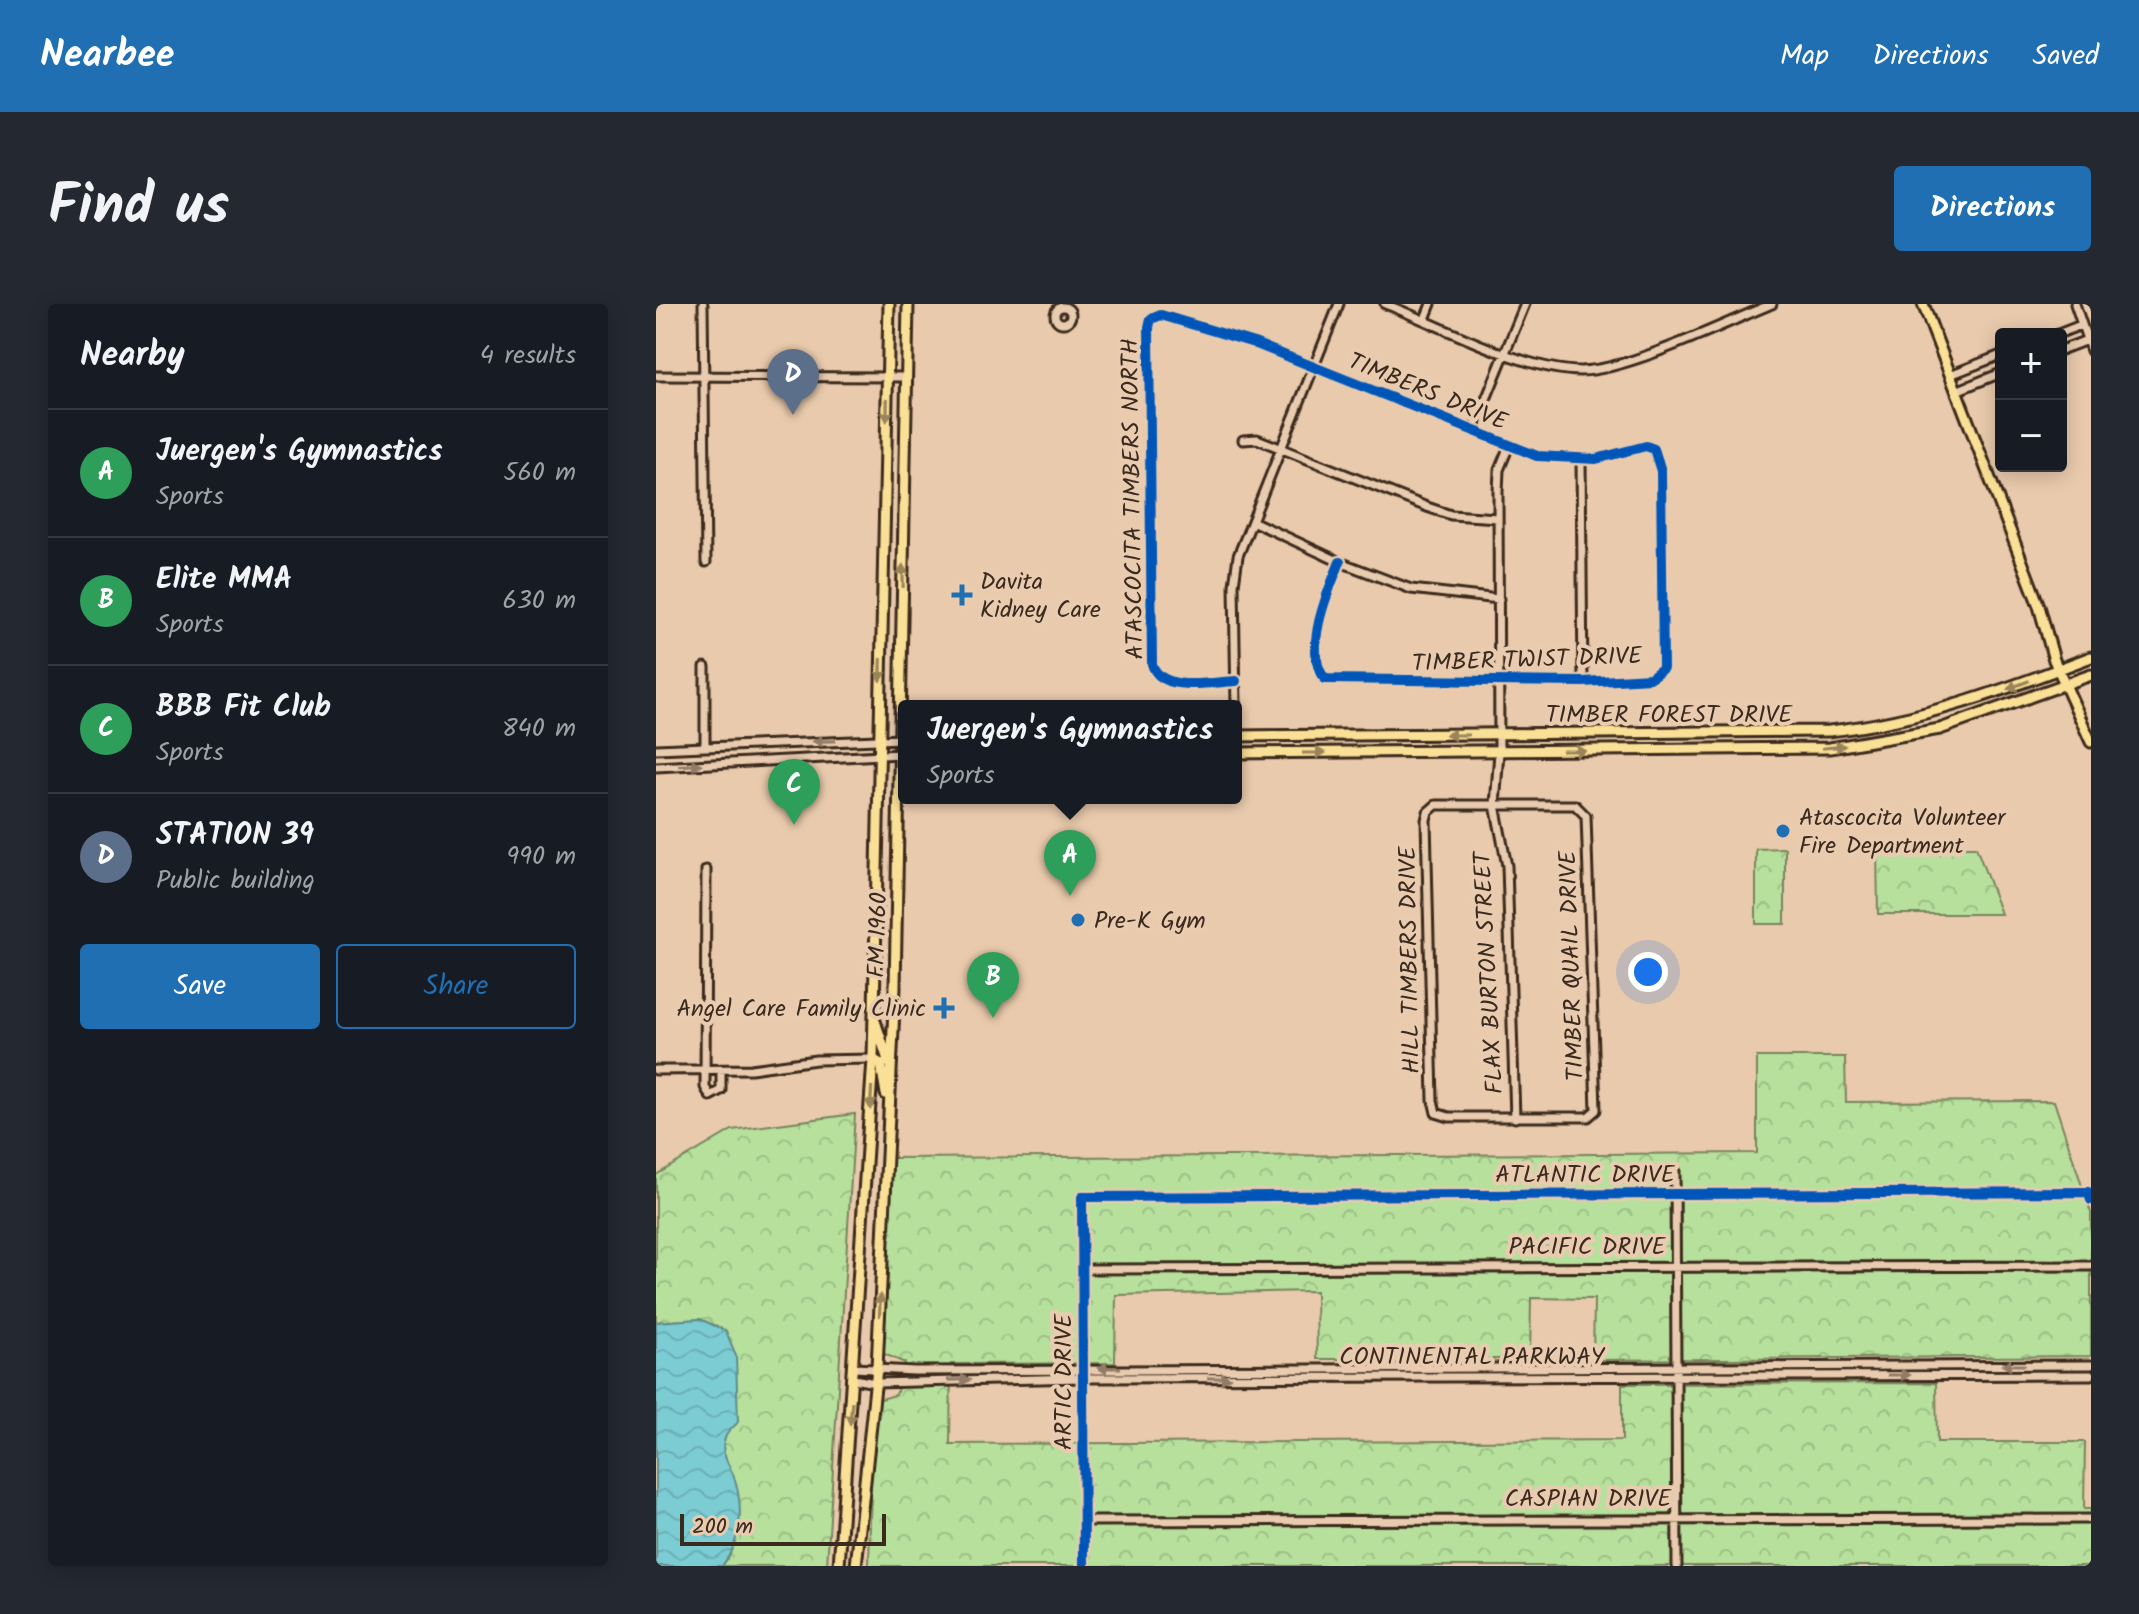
<!DOCTYPE html>
<html lang="en">
<head>
<meta charset="utf-8">
<style>
  :root { --surface:#171b24; --page:#242831; --text:#f1f3f6; --muted:#9ea1a6; --line:#363941; --accent:#1f6fb2 }
  body { margin:0; font-family:Kalam,sans-serif; background:var(--page); color:var(--text) }
  .controls { position:absolute; right:24px; top:24px; display:grid; overflow:hidden; border-radius:8px; box-shadow:0 4px 20px #0003 }
  .controls button { width:72px; height:72px; display:grid; place-items:center; padding:0; border:0; border-bottom:2px solid var(--line); background:var(--surface); color:var(--text); font:40px sans-serif }
  .scale { position:absolute; left:24px; bottom:20px; width:206px; box-sizing:border-box; padding-left:8px; border:4px solid #3b2a1e; border-top:0; font-size:22px; line-height:28px; white-space:nowrap; color:#3b2a1e; -webkit-text-stroke:6px #e9ccb0; paint-order:stroke }
  .you { position:absolute; left:992px; top:668px; width:28px; height:28px; margin:-20px; border:6px solid #fff; border-radius:50%; background:#1a73e8; box-shadow:0 0 0 12px #1a73e833 }
  .badge { display:grid; place-items:center; width:52px; height:52px; border-radius:50%; background:var(--accent); color:#fff; font-size:26px; font-weight:700 }
  .pin { position:absolute; translate:-50% -66px; filter:drop-shadow(0 2px 4px #0008) }
  .pin::after { content:''; position:absolute; top:42px; width:28px; height:24px; background:inherit; clip-path:polygon(0 0,100% 0,50% 100%) }
  .popup { position:absolute; left:242px; top:396px; width:344px; height:104px; box-sizing:border-box; display:grid; place-content:center; border-radius:8px; background:var(--surface); filter:drop-shadow(0 2px 6px #0005); font-size:26px; white-space:nowrap; color:var(--muted) }
  .popup b { font-size:30px; color:var(--text) }
  .popup::after { content:''; position:absolute; left:50%; top:100%; margin-left:-16px; border:16px solid transparent; border-top-color:var(--surface) }
  .list { margin:0; padding:0; list-style:none }
  h2 { display:flex; justify-content:space-between; align-items:center; height:104px; margin:0; padding:0 32px; font-size:34px }
  h2 small { font-size:26px; font-weight:400; color:var(--muted) }
  .list li { display:grid; grid-template-columns:52px 1fr auto; gap:24px; align-items:center; box-sizing:border-box; height:128px; padding:0 32px; border-top:2px solid var(--line) }
  .list b { display:block; font-size:30px; white-space:nowrap }
  .list p { margin:0; font-size:26px; white-space:nowrap; color:var(--muted) }
  .list em { font-size:26px; font-style:normal; color:var(--muted) }
  .actions { display:flex; gap:16px; padding:24px 32px }
  .actions a { flex:1; padding:18px 0; border:2px solid var(--accent); border-radius:8px; text-align:center; font-size:28px; color:var(--accent) }
  .actions .main { background:var(--accent); color:#fff }
  .map { position:relative; flex:none; width:1435px; height:1262px; overflow:hidden; border-radius:8px }
  header { display:flex; align-items:center; gap:48px; box-sizing:border-box; height:112px; padding:0 40px; background:var(--accent); color:#fff }
  header strong { font-size:38px }
  nav { display:flex; gap:44px; margin-inline-start:auto; font-size:28px }
  .intro { display:flex; align-items:center; justify-content:space-between; box-sizing:border-box; height:192px; padding:0 48px }
  h1 { margin:0; font-size:56px }
  .button { padding:20px 36px; border-radius:8px; background:var(--accent); color:#fff; font-size:28px; font-weight:700 }
  main { display:flex; gap:48px; padding:0 48px }
  aside { flex:1; background:var(--surface); border-radius:8px; box-shadow:0 4px 20px #0003 }
  .map>svg:first-child { display:block }
  .forest { fill:url(#forest-crowns); stroke:#78855d; stroke-width:2 }
  .water { fill:url(#water-waves); stroke:#618b8b; stroke-width:2 }
  .lines { fill:none; stroke-linecap:round; stroke-linejoin:round }
  .minor-casing { stroke:#3b2a1e; stroke-width:13 }
  .major-casing { stroke:#3b2a1e; stroke-width:15 }
  .minor { stroke:#e9ccb0; stroke-width:7 }
  .major { stroke:#fadf96; stroke-width:9 }
  .cycleway-casing { stroke:#e9ccb0; stroke-width:15 }
  .cycleway { stroke:#0057b8; stroke-width:10 }
  .oneway { fill:#9a845a }
  .oneway2 { fill:#927b67 }
  .poi-dot { fill:#1f6fb2; stroke:#e9ccb0; stroke-width:3 }
  .labels { text-anchor:middle; stroke-width:8; stroke-linejoin:round; paint-order:stroke }
  .street-label { font-size:24px; fill:#3b2a1e; stroke:#e9ccb0 }
  .poi-label { font-size:24px; fill:#3b2a1e; stroke:#e9ccb0; text-anchor:start }
</style>
</head>
<body>
<header>
<strong>Nearbee</strong>
<nav><a>Map</a><a>Directions</a><a>Saved</a></nav>
</header>
<div class="intro"><h1>Find us</h1><a class="button">Directions</a></div>
<main>
<aside>
<h2>Nearby<small>4 results</small></h2>
<ul class="list">
<li><span class="badge" style="background:#2e9e5b">A</span><div><b>Juergen's Gymnastics</b><p>Sports</p></div><em>560 m</em></li>
<li><span class="badge" style="background:#2e9e5b">B</span><div><b>Elite MMA</b><p>Sports</p></div><em>630 m</em></li>
<li><span class="badge" style="background:#2e9e5b">C</span><div><b>BBB Fit Club</b><p>Sports</p></div><em>840 m</em></li>
<li><span class="badge" style="background:#5c6f8a">D</span><div><b>STATION 39</b><p>Public building</p></div><em>990 m</em></li>
</ul>
<div class="actions"><a class="main">Save</a><a>Share</a></div>
</aside>
<div class="map">
<svg width="1435" height="1262" viewBox="0 0 1435 1262">
  <defs>
    <pattern id="forest-crowns" width="20" height="18" patternUnits="userSpaceOnUse" patternTransform="scale(2)"><rect width="20" height="18" fill="#b6e09c"/><path d="M2 6a3 3 0 1 1 6 0M12 15a3 3 0 1 1 6 0" fill="none" stroke="#9dc086"/></pattern>
    <pattern id="water-waves" width="16" height="10" patternUnits="userSpaceOnUse" patternTransform="scale(2)"><rect width="16" height="10" fill="#7bccd3"/><path d="M0 5q4-4 8 0t8 0" fill="none" stroke="#6bafb5"/></pattern>
  </defs>
  <rect width="100%" height="100%" fill="#e9caac"/>
  <filter id="ink" filterUnits="userSpaceOnUse"><feTurbulence type="fractalNoise" baseFrequency=".0125" numOctaves="2"/><feDisplacementMap in="SourceGraphic" scale="16" xChannelSelector="R" yChannelSelector="G"/><feConvolveMatrix kernelMatrix="1 2 1 2 8 2 1 2 1" color-interpolation-filters="sRGB"/></filter>
  <g filter="url(#ink)">
    <path class="forest" d="M1221 543H1320L1345 610H1222Z
      M1129 544V620H1100V545Z
      M1101 753H1189L1190 798 1398 797 1435 909V1052L937 1056 938 995 875 994 874 1055H661L660 987 460 991 459 1059 295 1060 294 1140 966 1136V1080L1280 1079 1281 1138H1429L1428 1205H1435V1262H213L217 1097 240 1091 249 1059 224 1048 230 854 1101 849Z
      M199 810 171 1262H66L74 1251 78 1173 67 1153 70 1027 44 1015 0 1018V871L76 826Z"/>
    <path class="water" d="M44 1015 70 1027 80 1052 82 1118C79 1122 72 1127 70 1132 62 1147 73 1159 78 1173 88 1203 86 1236 66 1262H0V1018Z"/>
    <g class="lines">
      <g class="minor-casing">
        <path id="minor" d="M47 0 50 258
          M729 0C784 21 867 67 925 67 973 66 1069 19 1116 0
          M1419 0 1435 47
          M399 11a8 8 0 1 1 16 0a8 8 0 1 1-16 0Z
          M769 15 775 0
          M1402 30 1425 21
          M1405 46 1431 36
          M1294 71 1345 51
          M0 72 249 73
          M1300 87 1345 69
          M817 127 869 0
          M587 136 601 135 771 203 795 211 842 214
          M853 142 843 166 842 188 843 448 839 501 851 562 859 814
          M925 156 927 378
          M596 217 684 258 755 285 843 295
          M49 363V442
          M580 377C556 378 505 390 496 360L493 23 495 15 505 11 598 39 881 152 940 155 990 142 998 145 1005 167 1007 364 994 374 927 378 669 375C646 346 672 287 684 258
          M580 402 578 281 582 252 683 0
          M0 445 246 435
          M0 463 245 450
          M780 501H919L930 512 940 806 932 813H793L780 809 777 796 770 516 772 508Z
          M50 566 49 783 54 792 65 786V766
          M0 766 95 765 160 756 217 755
          M1019 866 1021 1262
          M428 965 1435 962
          M198 1064 259 1067 1435 1061
          M197 1075 220 1079 427 1074 1435 1071
          M428 1217 1435 1215
          M428 1262 426 893 1432 888 1435 896"/>
      </g>
      <g class="major-casing">
        <path id="major" d="M1267 0 1383 302 1398 356 1435 438
          M580 432 1173 427C1266 417 1348 386 1435 353
          M580 449 1174 444 1284 425 1435 371
          M219 717 233 759
          M217 755 225 760 230 790
          M183 1262 217 755 233 0
          M200 1262 221 1064 239 683 252 0"/>
      </g>
      <use href="#minor" class="minor"/>
      <use href="#major" class="major"/>
      <g class="cycleway-casing">
        <path id="cycleway" d="M580 377C556 378 505 390 496 360L493 23 495 15 505 11 598 39 881 152 940 155 990 142 998 145 1005 167 1007 364 994 374 927 378 669 375C646 346 672 287 684 258
          M428 1262 426 893 1432 888 1435 896"/>
      </g>
      <use href="#cycleway" class="cycleway"/>
    </g>
    <defs><path id="oneway-solid" d="M-6-.8H1V-3.2L6.5 0L1 3.2V.8H-6Z" transform="scale(2)"/></defs>
    <g class="oneway">
      <use href="#oneway-solid" transform="translate(231 106) rotate(91)"/>
      <use href="#oneway-solid" transform="translate(247 272) rotate(-91)"/>
      <use href="#oneway-solid" transform="translate(225 366) rotate(91)"/>
      <use href="#oneway-solid" transform="translate(1362 381) rotate(159)"/>
      <use href="#oneway-solid" transform="translate(801 431) rotate(180)"/>
      <use href="#oneway-solid" transform="translate(1178 443) rotate(-6)"/>
      <use href="#oneway-solid" transform="translate(918 447)"/>
      <use href="#oneway-solid" transform="translate(658 449)"/>
      <use href="#oneway-solid" transform="translate(215 794) rotate(93)"/>
      <use href="#oneway-solid" transform="translate(224 1001) rotate(-87)"/>
      <use href="#oneway-solid" transform="translate(195 1109) rotate(95)"/>
    </g>
    <g class="oneway2">
      <use href="#oneway-solid" transform="translate(168 437) rotate(179)"/>
      <use href="#oneway-solid" transform="translate(34 461) rotate(-3)"/>
      <use href="#oneway-solid" transform="translate(1357 1061) rotate(180)"/>
      <use href="#oneway-solid" transform="translate(453 1064) rotate(180)"/>
      <use href="#oneway-solid" transform="translate(1243 1071)"/>
      <use href="#oneway-solid" transform="translate(563 1074)"/>
      <use href="#oneway-solid" transform="translate(303 1076) rotate(-1)"/>
    </g>
  </g>
  <g class="poi-dot">
    <path d="M302 279h8v8h8v8h-8v8h-8v-8h-8v-8h8z"/>
    <circle cx="1127" cy="527" r="8"/>
    <circle cx="422" cy="616" r="8"/>
    <path d="M284 692h8v8h8v8h-8v8h-8v-8h-8v-8h8z"/>
  </g>
  <g class="labels">
    <g class="street-label">
      <text transform="translate(772 87) rotate(22)" y="8">TIMBERS DRIVE</text>
      <text transform="translate(476 195) rotate(-91)" y="8">ATASCOCITA TIMBERS NORTH</text>
      <text transform="translate(871 355) rotate(-2)" y="8">TIMBER TWIST DRIVE</text>
      <text x="1013" y="418">TIMBER FOREST DRIVE</text>
      <text transform="translate(221 631) rotate(-88)" y="8">FM 1960</text>
      <text transform="translate(753 656) rotate(-91)" y="8">HILL TIMBERS DRIVE</text>
      <text transform="translate(915 662) rotate(-92)" y="8">TIMBER QUAIL DRIVE</text>
      <text transform="translate(832 669) rotate(-93)" y="8">FLAX BURTON STREET</text>
      <text x="929" y="878">ATLANTIC DRIVE</text>
      <text x="931" y="950">PACIFIC DRIVE</text>
      <text x="816" y="1060">CONTINENTAL PARKWAY</text>
      <text transform="translate(407 1078) rotate(-90)" y="8">ARTIC DRIVE</text>
      <text x="932" y="1202">CASPIAN DRIVE</text>
    </g>
    <g class="poi-label">
      <text x="324" y="285">Davita<tspan x="324" dy="28">Kidney Care</tspan></text>
      <text x="1143" y="521">Atascocita Volunteer<tspan x="1143" dy="28">Fire Department</tspan></text>
      <text x="438" y="624">Pre-K Gym</text>
      <text x="270" y="712" text-anchor="end">Angel Care Family Clinic</text>
    </g>
  </g>
</svg>
<div class="controls">
<button>+</button>
<button>−</button>
</div>
<div class="scale">200 m</div>
<div class="you"></div>
<div class="pin badge" style="left:414px;top:592px;background:#2e9e5b">A</div>
<div class="popup"><b>Juergen's Gymnastics</b>Sports</div>
<div class="pin badge" style="left:337px;top:714px;background:#2e9e5b">B</div>
<div class="pin badge" style="left:138px;top:521px;background:#2e9e5b">C</div>
<div class="pin badge" style="left:137px;top:111px;background:#5c6f8a">D</div>
</div>
</main>
</body>
</html>
